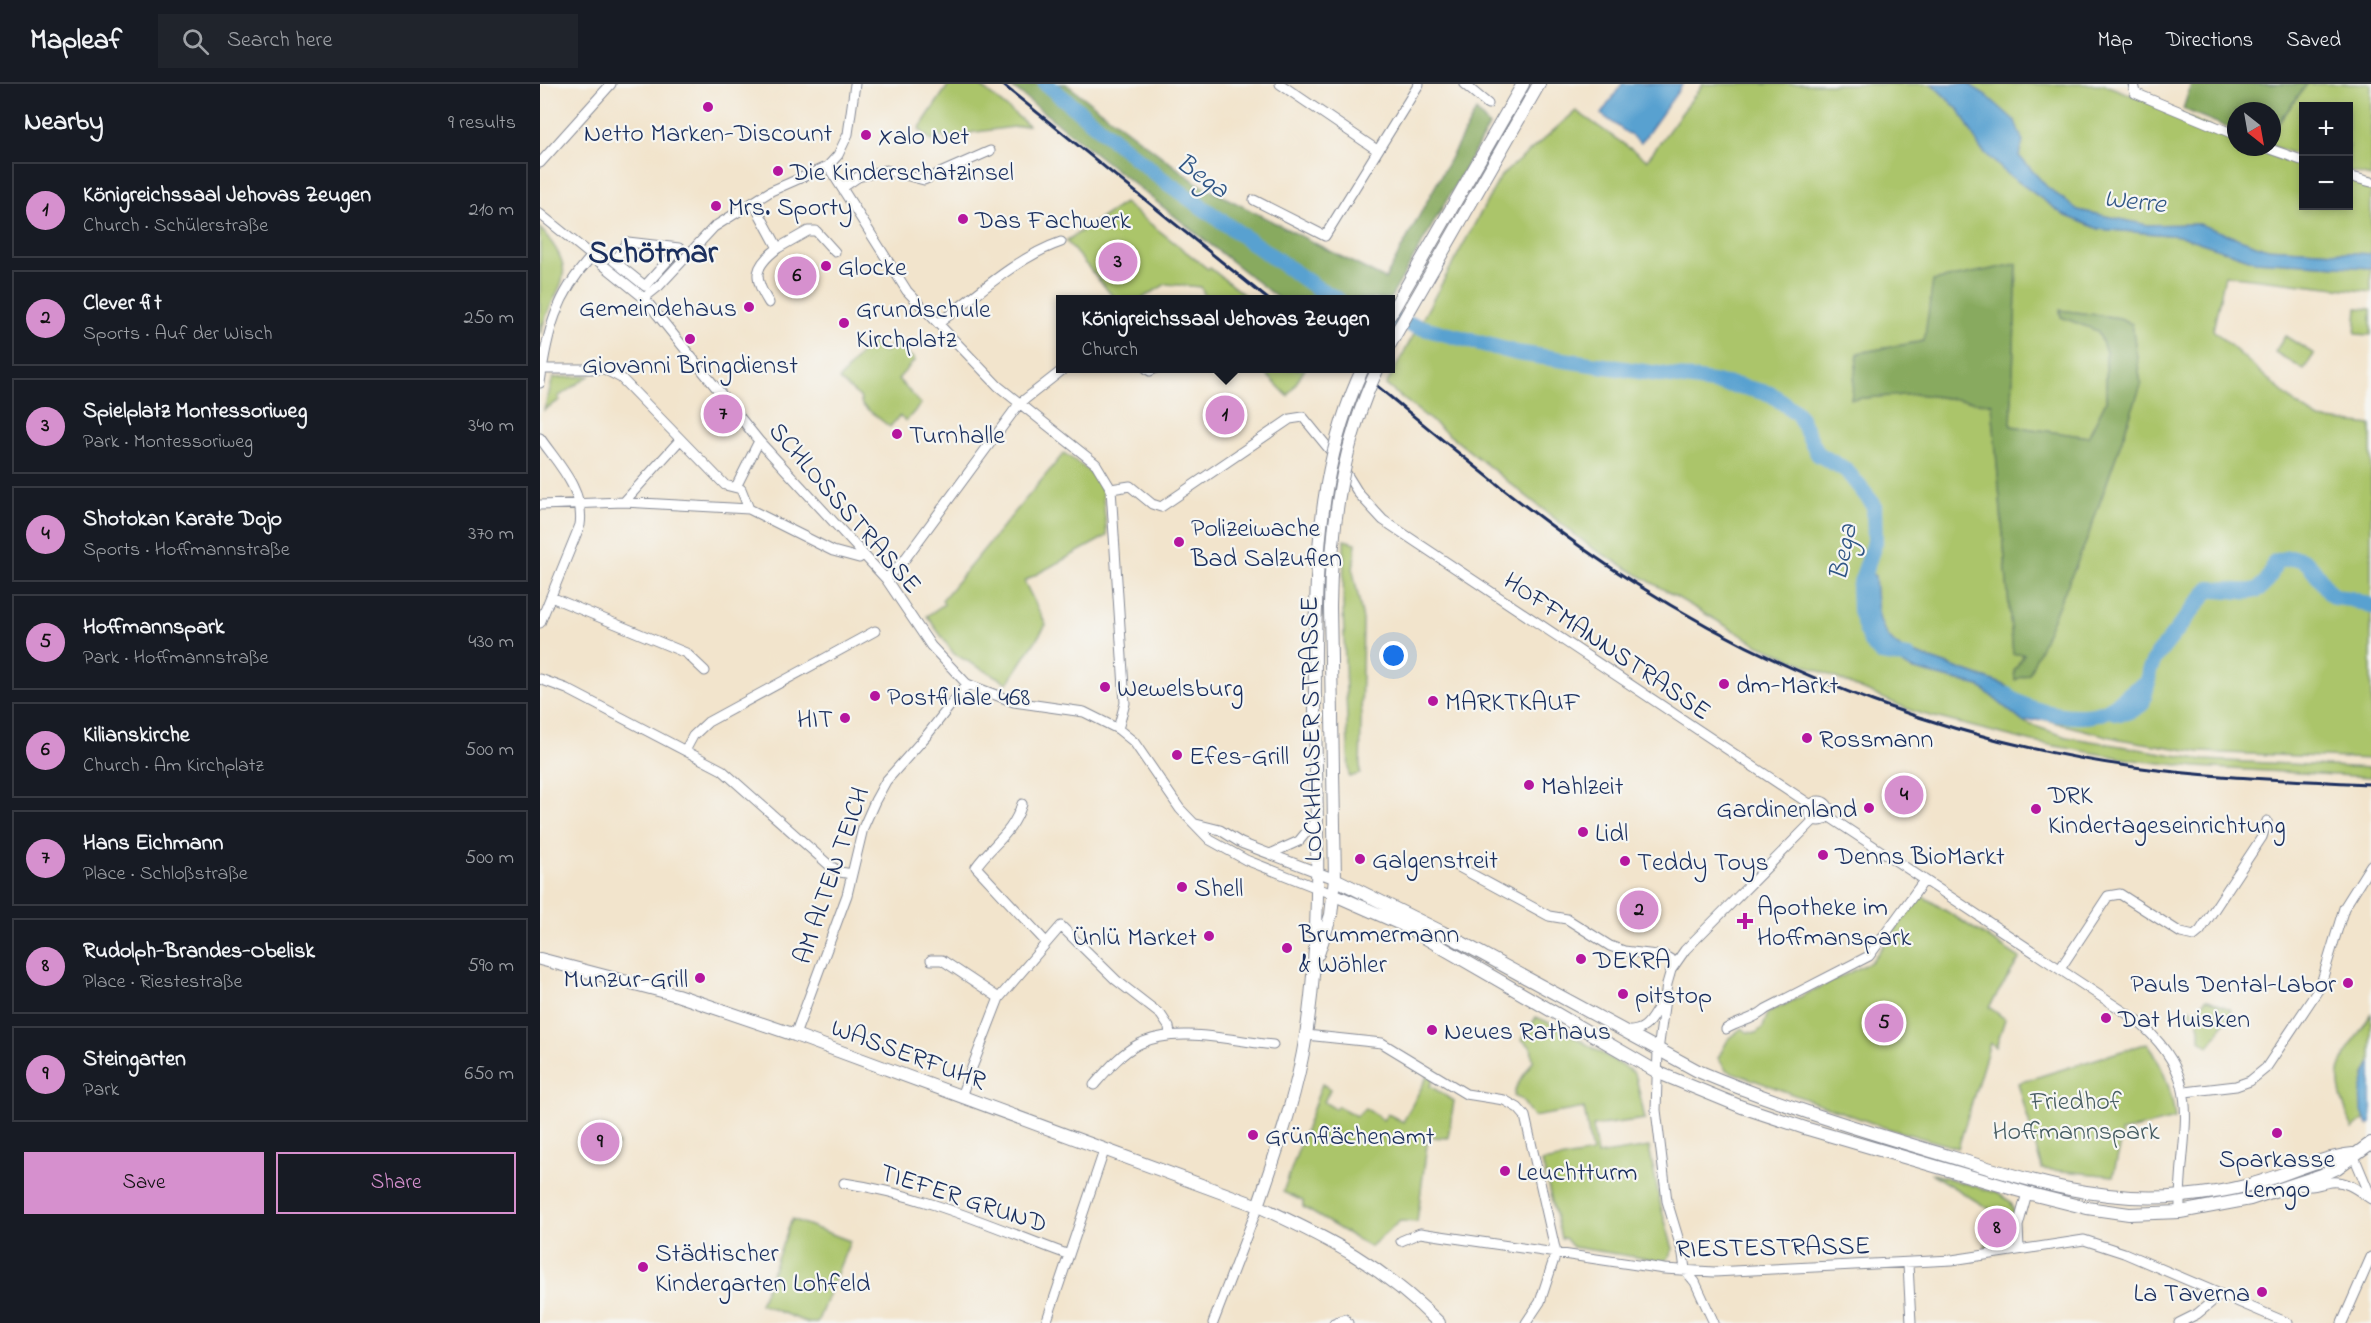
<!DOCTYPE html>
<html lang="en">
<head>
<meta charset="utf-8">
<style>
  :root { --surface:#171b24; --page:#20242c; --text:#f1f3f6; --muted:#9ea1a6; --line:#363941; --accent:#d690ce }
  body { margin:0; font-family:"Indie Flower",sans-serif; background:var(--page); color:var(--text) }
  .controls { position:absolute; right:18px; top:18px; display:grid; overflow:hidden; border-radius:0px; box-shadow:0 3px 9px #0003 }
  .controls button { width:54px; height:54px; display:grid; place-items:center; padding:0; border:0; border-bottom:2px solid var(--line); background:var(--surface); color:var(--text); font:30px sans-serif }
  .compass { position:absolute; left:1687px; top:18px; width:54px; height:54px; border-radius:50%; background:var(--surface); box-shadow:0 3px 9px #0003; rotate:149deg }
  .you { position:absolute; left:854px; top:572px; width:21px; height:21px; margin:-15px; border:4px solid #fff; border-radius:50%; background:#1a73e8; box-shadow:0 0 0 9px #1a73e833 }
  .badge { display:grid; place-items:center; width:39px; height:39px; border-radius:50%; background:var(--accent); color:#111; font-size:20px; font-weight:700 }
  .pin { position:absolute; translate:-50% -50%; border:3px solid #fff; box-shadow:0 2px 6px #0006 }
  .popup { position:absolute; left:516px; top:211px; width:339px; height:78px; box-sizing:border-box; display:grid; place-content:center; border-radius:0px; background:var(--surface); filter:drop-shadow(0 2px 4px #0005); font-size:20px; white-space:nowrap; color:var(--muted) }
  .popup b { font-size:22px; color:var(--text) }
  .popup::after { content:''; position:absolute; left:50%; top:100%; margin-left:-12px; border:12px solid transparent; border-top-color:var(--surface) }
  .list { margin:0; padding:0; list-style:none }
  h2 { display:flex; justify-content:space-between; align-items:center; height:78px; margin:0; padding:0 24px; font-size:26px }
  h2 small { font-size:20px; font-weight:400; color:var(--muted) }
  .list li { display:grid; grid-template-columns:39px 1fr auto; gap:18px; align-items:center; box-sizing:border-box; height:96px; margin:0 12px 12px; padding:0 12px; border:2px solid var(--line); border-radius:0px }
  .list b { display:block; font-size:22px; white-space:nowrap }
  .list p { margin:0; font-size:20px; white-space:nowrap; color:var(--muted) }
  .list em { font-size:20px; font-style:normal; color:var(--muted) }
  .actions { display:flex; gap:12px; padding:18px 24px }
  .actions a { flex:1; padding:14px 0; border:2px solid var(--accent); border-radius:0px; text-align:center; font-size:21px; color:var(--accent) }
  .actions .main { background:var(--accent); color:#111 }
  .icon { flex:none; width:33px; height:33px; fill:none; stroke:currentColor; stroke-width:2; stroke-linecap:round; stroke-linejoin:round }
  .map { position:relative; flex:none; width:1831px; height:1239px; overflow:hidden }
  header { display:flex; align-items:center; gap:36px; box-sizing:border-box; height:84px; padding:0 30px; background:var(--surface); border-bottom:2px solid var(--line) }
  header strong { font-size:28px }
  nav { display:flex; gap:33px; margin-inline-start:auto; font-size:21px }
  .search { width:420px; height:54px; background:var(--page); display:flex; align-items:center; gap:15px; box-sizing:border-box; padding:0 21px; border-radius:0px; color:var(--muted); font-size:22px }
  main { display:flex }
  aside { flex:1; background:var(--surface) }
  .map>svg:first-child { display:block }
  .green { fill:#abc56b; stroke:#637a64; stroke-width:1.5; fill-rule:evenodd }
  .forest { fill:#88aa5f; stroke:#526c5e; stroke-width:1.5 }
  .water { fill:#59a1d0; stroke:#3a6897; stroke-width:1.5 }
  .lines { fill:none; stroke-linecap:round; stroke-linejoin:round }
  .river { stroke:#59a1d0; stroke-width:16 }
  .minor-casing { stroke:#868a95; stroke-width:11 }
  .major-casing { stroke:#868a95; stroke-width:14 }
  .minor { stroke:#fff; stroke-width:9 }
  .major { stroke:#fff; stroke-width:12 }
  .rail { stroke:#1b2f5e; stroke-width:3 }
  .major-bridge-casing { stroke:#868a95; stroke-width:14; stroke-linecap:butt }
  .major-bridge { stroke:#fff; stroke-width:12 }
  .poi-dot { fill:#b5179e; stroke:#f6f6f2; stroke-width:2 }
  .labels { text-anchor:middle; stroke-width:4.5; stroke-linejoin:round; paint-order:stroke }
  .poi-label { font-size:26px; fill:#1b2f5e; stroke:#f6f6f2; text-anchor:start }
  .street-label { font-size:26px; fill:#1b2f5e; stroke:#f6f6f2 }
  .park-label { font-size:26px; fill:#465c62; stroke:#f6f6f2 }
  .water-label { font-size:27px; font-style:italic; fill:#315786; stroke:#f6f6f2 }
  .district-label { font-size:32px; font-weight:bold; fill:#1b2f5e; stroke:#f6f6f2 }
</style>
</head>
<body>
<header>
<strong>Mapleaf</strong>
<div class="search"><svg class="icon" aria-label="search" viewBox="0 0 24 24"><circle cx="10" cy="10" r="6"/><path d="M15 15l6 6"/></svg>Search here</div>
<nav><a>Map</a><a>Directions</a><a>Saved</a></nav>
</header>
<main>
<aside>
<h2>Nearby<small>9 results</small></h2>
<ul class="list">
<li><span class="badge">1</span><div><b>Königreichssaal Jehovas Zeugen</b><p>Church · Schülerstraße</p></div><em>210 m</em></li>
<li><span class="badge">2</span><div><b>Clever fit</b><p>Sports · Auf der Wisch</p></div><em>250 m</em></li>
<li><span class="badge">3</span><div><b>Spielplatz Montessoriweg</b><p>Park · Montessoriweg</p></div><em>340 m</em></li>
<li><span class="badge">4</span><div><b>Shotokan Karate Dojo</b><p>Sports · Hoffmannstraße</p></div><em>370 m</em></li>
<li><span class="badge">5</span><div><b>Hoffmannspark</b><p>Park · Hoffmannstraße</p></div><em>430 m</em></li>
<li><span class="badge">6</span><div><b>Kilianskirche</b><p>Church · Am Kirchplatz</p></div><em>500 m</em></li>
<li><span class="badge">7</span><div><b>Hans Eichmann</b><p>Place · Schloßstraße</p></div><em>500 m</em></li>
<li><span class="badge">8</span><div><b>Rudolph-Brandes-Obelisk</b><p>Place · Riestestraße</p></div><em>590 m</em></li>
<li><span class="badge">9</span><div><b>Steingarten</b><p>Park</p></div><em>650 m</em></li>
</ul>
<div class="actions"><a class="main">Save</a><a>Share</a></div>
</aside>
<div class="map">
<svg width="1831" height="1239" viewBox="0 0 1831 1239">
  <rect width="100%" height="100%" fill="#f6f6f2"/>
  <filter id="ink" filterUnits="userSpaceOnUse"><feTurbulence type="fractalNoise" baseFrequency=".0167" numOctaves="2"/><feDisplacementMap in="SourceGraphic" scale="12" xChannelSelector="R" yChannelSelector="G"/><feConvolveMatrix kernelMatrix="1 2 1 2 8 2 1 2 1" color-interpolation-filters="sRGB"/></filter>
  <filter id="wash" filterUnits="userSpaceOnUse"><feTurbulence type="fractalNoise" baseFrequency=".008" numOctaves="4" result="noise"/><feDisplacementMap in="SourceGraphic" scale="24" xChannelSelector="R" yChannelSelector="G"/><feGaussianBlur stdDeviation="1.35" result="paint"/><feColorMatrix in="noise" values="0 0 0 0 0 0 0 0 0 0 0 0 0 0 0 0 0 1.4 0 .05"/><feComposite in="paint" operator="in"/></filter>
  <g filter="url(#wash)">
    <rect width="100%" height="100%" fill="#f2e4cc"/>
    <path class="green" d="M409 0H438L488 41 429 49 406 57 403 51 392 57 379 45Z
      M1163 0H1392L1420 27 1440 64 1465 88 1524 131 1559 145 1641 152 1715 177 1831 184V208L1685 191 1673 246 1757 321 1779 335 1831 341V675L1659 668 1579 655 1502 635 1488 627 1465 601 1362 565C1335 548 1337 521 1335 492L1327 488 1325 529 1371 585 1439 602 1483 638 1527 653 1664 676 1831 684V693L1656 683 1593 676 1493 658 1375 628 1217 560 1052 464 846 301 961 92 1036 27 1107 76ZM1477 180 1471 342 1548 353 1566 317V268L1558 247 1521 233 1520 226 1580 234 1592 241 1601 301 1546 458 1489 589 1474 587 1485 570 1473 569 1452 320 1377 310 1311 315 1319 269 1384 257Z
      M1428 0H1563L1638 29 1696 55V63H1713L1763 81 1764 122H1808L1809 96 1831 101V170L1724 164 1659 140 1607 141 1538 126 1507 103 1479 72 1446 11Z
      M1767 0H1831V93L1809 88 1808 22H1764L1763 73 1732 62V48Z
      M584 119 668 185 670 184 709 215H666L661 203 626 200 601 215H575L526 157Z
      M0 144C45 195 14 198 0 250Z
      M1817 224 1831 225V251L1815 250Z
      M1745 252 1774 270 1764 286 1735 268Z
      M330 257 344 269 354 257 375 276 358 295 381 320 366 337 359 332 350 343 322 321 320 313 299 296Z
      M721 285H765L748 312Z
      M49 292 18 313 20 316 4 326 13 294Z
      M524 369 554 391 562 404 567 452 484 497 506 541 468 599 414 570 387 532 404 520 402 516Z
      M804 456 816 459 813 487 823 536 820 690 809 693 803 523Z
      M1381 811 1480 874 1449 923 1465 935 1456 963 1450 959 1418 1064 1343 1043 1186 986 1178 974 1189 954 1202 944 1207 948 1216 949 1223 943 1228 929 1331 878Z
      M1666 915 1690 925 1691 928 1669 963 1660 956V944L1656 930H1649L1650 924 1656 928Z
      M1831 930V978L1825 990 1821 1023 1826 1037 1823 1036 1813 1045C1787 983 1798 983 1831 930Z
      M996 933 1015 941 1093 988 1096 993 1105 1035 1053 1042 1057 1071 1109 1063 1121 1123 1133 1165 1128 1175 1121 1177 1033 1163 1025 1154H1021L1002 1078 1052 1069 1044 1024 993 1033 982 1016 974 1012 976 1003 993 977 991 963 982 956Z
      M1608 959C1623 984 1632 1005 1635 1035L1581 1048 1582 1055 1573 1092 1502 1085 1478 999Z
      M888 991 893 994 890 1002 914 1017 908 1054 888 1053 877 1138 860 1137 830 1163 763 1123V1117L743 1108 782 1000 790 1005 784 1018 795 1025 797 1022 817 1032 825 1024 843 1036 848 1030 863 1038Z
      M50 1043 78 1060 70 1072 42 1056Z
      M1390 1089 1457 1109 1471 1118 1474 1128 1463 1157 1445 1164 1451 1126Z
      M252 1135 310 1157 277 1239H268L220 1220Z"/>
    <path class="forest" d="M468 0H526L657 99 845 195 936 27 949 42 850 215H739Z
      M1651 0H1767L1732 47V27H1696V47L1643 25Z
      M1477 180 1471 342 1548 353 1566 317V268L1558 247 1521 233 1520 226 1580 234 1592 240 1601 301 1546 458 1489 590 1475 596 1474 587 1484 570H1473L1452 320 1377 310 1311 315 1318 269 1384 257 1393 197Z"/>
    <path class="water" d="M1082 0H1143L1101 59 1061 30Z
      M1392 0H1428L1446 11 1475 37 1483 58 1479 72 1507 103 1538 126 1607 141 1659 140 1724 164 1831 170V184L1715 177 1641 152 1559 145 1524 131 1465 88 1440 64 1420 27Z
      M1327 487 1335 492C1337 521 1335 548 1362 565L1465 601 1488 627 1502 635 1483 638 1439 602 1371 585 1347 570 1336 554 1325 529Z
      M1831 978V1039L1828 1041C1815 1020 1821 999 1831 978Z"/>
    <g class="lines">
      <path class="river" d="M506 0 622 95 777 204 798 216
        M850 235 977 269 1199 302 1231 310 1258 330 1278 370 1306 386 1334 421 1335 458 1319 504 1320 527 1330 557 1341 569 1368 573
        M1467 611C1487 629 1546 640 1570 625 1584 616 1593 604 1608 598L1609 587 1615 574 1669 505C1703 504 1723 521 1735 478 1772 464 1771 489 1794 513L1811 515 1831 522
        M1570 625C1582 633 1591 628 1602 620L1608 598"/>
    </g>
  </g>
  <g filter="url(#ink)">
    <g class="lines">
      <g class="minor-casing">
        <path id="minor" d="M740 0 837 66
          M924 0 948 20
          M1593 0 1595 9 1696 51
          M1724 63 1764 77
          M0 79 71 0
          M288 82 367 207 458 302 556 380 571 405 585 619 578 645
          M1808 92 1831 98
          M302 104 318 93 346 86 384 96 450 67
          M714 116 785 152 879 0
          M213 118 238 164 268 147H276L295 168
          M0 130 104 214 219 357 346 495 391 562 427 600 474 618 544 628 578 645 594 658 640 725 670 756 706 776 795 811
          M88 158 139 164 105 202 74 177Z
          M104 214 119 202 174 143 231 107 288 82 298 71 308 50 315 0
          M229 219C213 193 213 183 238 164
          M399 239C435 212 479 172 521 158
          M606 284 610 287 616 284
          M2 285H64L81 294 185 401 201 405 209 425
          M0 299C7 248 16 211 52 172
          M0 354C18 380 45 407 40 441L0 539
          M196 403 219 357
          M571 405 590 402 612 420 621 423 750 335 763 333 798 376 819 410 843 436 1271 721
          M84 418 140 356
          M0 421 84 418 209 425 293 467 319 474 323 470
          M346 495 365 475 479 320 525 284
          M11 513 146 569 165 587
          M0 595 27 605 182 686 289 781 300 788 312 790
          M146 665 153 652 168 638 335 547
          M1269 727a10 10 0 1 1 20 0a10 10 0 1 1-20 0Z
          M482 720C472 751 453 759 436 783L505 857
          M1288 732 1595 935C1671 998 1638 1046 1640 1128
          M656 740 680 746 701 759 795 795
          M730 770 759 757 777 735
          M915 781 1009 832 1027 835 1070 862 1084 867 1125 872 1135 878
          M391 876H402L459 914
          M1520 885 1568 812 1580 810 1641 849 1654 852 1660 847 1722 753 1727 737
          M1186 945C1201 936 1212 937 1226 925L1329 872 1383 798
          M1085 947C1110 949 1111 931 1124 916
          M255 951 307 811 323 744 335 717 346 697 387 651 427 600
          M766 951 842 959 926 1010 964 1016 978 1024 985 1032 1016 1169 1000 1218 986 1239
          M554 1001C567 986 581 969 599 960 635 941 694 957 733 961
          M1645 1008 1696 1002 1710 997 1726 984 1780 903 1804 824 1831 781
          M421 1012 459 914 521 842 576 896 621 931 629 943 630 951
          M1813 1070 1831 1113
          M304 1099C382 1110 456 1144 529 1171
          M1758 1101C1776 1104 1776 1100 1791 1098 1807 1096 1819 1107 1831 1115
          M861 1157 880 1149 1124 1185 1174 1188 1412 1176 1544 1156 1584 1169 1748 1239
          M1479 1165 1478 1142 1487 1109
          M1368 1180 1371 1239
          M506 1239 564 1067
          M673 1239 718 1122
          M794 1239 805 1235 808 1239
          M1174 1239 1155 1198 1145 1186 1143 1170 1127 1117 1116 1026 1118 967 1127 900 1131 886 1145 866 1274 736
          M1639 1239 1657 1230 1680 1211
          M1802 1239 1831 1173"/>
      </g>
      <g class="major-casing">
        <path id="major" d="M850 231 983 0
          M850 260 999 0
          M795 795 902 848 1158 987C1231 1018 1308 1042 1385 1065 1468 1090 1553 1121 1642 1112 1664 1110 1687 1107 1709 1101 1744 1092 1776 1074 1813 1070
          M795 811 863 841 1119 989 1202 1023 1268 1045 1487 1109 1547 1124 1589 1130 1640 1128 1710 1115 1782 1091 1797 1084 1831 1059
          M778 870 791 831 795 795 790 523
          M0 875 137 911 255 951 718 1122C790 1155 843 1182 899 1239
          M718 1122C737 1066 757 1010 766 951 788 809 770 666 776 523"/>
      </g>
      <use href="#minor" class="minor"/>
      <use href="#major" class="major"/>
      <path class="rail" d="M462 0 729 216
        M815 284C906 358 994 435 1093 498 1244 595 1417 658 1594 683 1672 694 1752 696 1831 700"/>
      <g class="major-bridge-casing">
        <path id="major-bridge" d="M776 523C778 441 787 360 823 284
          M790 523C791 440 802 360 838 284"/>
      </g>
      <use href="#major-bridge" class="major-bridge"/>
    </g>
  </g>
  <g class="poi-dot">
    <circle cx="168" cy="23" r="6"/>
    <circle cx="326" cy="51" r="6"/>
    <circle cx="238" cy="87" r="6"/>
    <circle cx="176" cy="122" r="6"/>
    <circle cx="423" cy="135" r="6"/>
    <circle cx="286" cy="182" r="6"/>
    <circle cx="209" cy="223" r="6"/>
    <circle cx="304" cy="239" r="6"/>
    <circle cx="150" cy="255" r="6"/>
    <circle cx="357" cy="350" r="6"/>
    <circle cx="639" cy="458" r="6"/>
    <circle cx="1184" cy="600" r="6"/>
    <circle cx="565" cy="603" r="6"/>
    <circle cx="335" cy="612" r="6"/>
    <circle cx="893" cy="617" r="6"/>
    <circle cx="305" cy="634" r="6"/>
    <circle cx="1267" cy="654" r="6"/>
    <circle cx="637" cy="671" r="6"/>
    <circle cx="989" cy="701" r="6"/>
    <circle cx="1329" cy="724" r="6"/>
    <circle cx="1496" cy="725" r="6"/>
    <circle cx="1043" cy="748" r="6"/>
    <circle cx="1283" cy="771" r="6"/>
    <circle cx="820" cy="775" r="6"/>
    <circle cx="1085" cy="777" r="6"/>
    <circle cx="642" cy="803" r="6"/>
    <path d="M1202 828h6v6h6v6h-6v6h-6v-6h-6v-6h6z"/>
    <circle cx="669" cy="852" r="6"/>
    <circle cx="747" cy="864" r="6"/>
    <circle cx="1041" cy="875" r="6"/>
    <circle cx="160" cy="894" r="6"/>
    <circle cx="1808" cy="899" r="6"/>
    <circle cx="1083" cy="910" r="6"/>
    <circle cx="1566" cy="934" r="6"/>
    <circle cx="892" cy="946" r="6"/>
    <circle cx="1737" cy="1049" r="6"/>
    <circle cx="713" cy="1051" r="6"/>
    <circle cx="965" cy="1087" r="6"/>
    <circle cx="103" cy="1183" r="6"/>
    <circle cx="1722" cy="1208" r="6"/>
  </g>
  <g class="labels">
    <g class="poi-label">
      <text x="168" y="57" text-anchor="middle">Netto Marken-Discount</text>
      <text x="338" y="60">Xalo Net</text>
      <text x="250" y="96">Die Kinderschatzinsel</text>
      <text x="188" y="131">Mrs. Sporty</text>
      <text x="435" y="144">Das Fachwerk</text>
      <text x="298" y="191">Glocke</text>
      <text x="197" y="232" text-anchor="end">Gemeindehaus</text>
      <text x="316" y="233">Grundschule<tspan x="316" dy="30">Kirchplatz</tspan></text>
      <text x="150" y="289" text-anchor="middle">Giovanni Bringdienst</text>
      <text x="369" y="359">Turnhalle</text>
      <text x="651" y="452">Polizeiwache<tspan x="651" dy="30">Bad Salzuflen</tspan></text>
      <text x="1196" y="609">dm-Markt</text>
      <text x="577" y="612">Wewelsburg</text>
      <text x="347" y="621">Postfiliale 468</text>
      <text x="905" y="626">MARKTKAUF</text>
      <text x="293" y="643" text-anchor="end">HIT</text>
      <text x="1279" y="663">Rossmann</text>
      <text x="649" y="680">Efes-Grill</text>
      <text x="1001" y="710">Mahlzeit</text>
      <text x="1508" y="719">DRK<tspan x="1508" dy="30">Kindertageseinrichtung</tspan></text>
      <text x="1317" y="733" text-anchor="end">Gardinenland</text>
      <text x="1055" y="757">Lidl</text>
      <text x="1295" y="780">Denns BioMarkt</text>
      <text x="832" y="784">Galgenstreit</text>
      <text x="1097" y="786">Teddy Toys</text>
      <text x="654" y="812">Shell</text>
      <text x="1217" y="831">Apotheke im<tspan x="1217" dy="30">Hoffmanspark</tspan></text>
      <text x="759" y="858">Brummermann<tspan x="759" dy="30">&amp; Wöhler</tspan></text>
      <text x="657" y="861" text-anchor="end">Ünlü Market</text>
      <text x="1053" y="884">DEKRA</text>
      <text x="148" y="903" text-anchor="end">Munzur-Grill</text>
      <text x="1796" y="908" text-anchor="end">Pauls Dental-Labor</text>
      <text x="1095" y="919">pitstop</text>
      <text x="1578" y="943">Dat Huisken</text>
      <text x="904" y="955">Neues Rathaus</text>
      <text x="725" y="1060">Grünflächenamt</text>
      <text x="1737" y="1083" text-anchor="middle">Sparkasse<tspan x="1737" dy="30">Lemgo</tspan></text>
      <text x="977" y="1096">Leuchtturm</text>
      <text x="115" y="1177">Städtischer<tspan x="115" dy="30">Kindergarten Lohfeld</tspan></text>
      <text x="1710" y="1217" text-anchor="end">La Taverna</text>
    </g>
    <g class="street-label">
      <text transform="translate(306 423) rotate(49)" y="9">SCHLOSSSTRASSE</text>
      <text transform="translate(1068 561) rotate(34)" y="9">HOFFMANNSTRASSE</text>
      <text transform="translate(770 645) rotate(-91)" y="9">LOCKHAUSER STRASSE</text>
      <text transform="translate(290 791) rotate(-71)" y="9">AM ALTEN TEICH</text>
      <text transform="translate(369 969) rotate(20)" y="9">WASSERFUHR</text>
      <text transform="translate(424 1113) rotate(18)" y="9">TIEFER GRUND</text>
      <text transform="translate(1233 1162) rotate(-1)" y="9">RIESTESTRASSE</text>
    </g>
    <g class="park-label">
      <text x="1536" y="1025">Friedhof<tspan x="1536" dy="30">Hoffmannspark</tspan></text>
    </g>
    <g class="water-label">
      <text transform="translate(663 91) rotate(35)" y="9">Bega</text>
      <text transform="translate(1595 116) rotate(6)" y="9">Werre</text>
      <text transform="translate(1302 468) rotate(-79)" y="9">Bega</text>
    </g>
    <g class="district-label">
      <text x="113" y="178">Schötmar</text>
    </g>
  </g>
</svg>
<div class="controls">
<button>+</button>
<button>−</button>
</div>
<svg class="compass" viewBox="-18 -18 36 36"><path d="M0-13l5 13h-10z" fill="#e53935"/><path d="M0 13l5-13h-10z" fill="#9ea1a6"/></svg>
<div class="you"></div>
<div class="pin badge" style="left:685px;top:331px">1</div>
<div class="popup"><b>Königreichssaal Jehovas Zeugen</b>Church</div>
<div class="pin badge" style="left:1099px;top:826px">2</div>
<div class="pin badge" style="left:578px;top:178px">3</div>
<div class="pin badge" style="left:1364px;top:711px">4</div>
<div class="pin badge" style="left:1344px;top:939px">5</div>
<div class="pin badge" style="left:257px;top:192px">6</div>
<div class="pin badge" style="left:183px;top:330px">7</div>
<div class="pin badge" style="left:1457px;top:1144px">8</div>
<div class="pin badge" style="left:60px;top:1058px">9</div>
</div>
</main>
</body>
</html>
